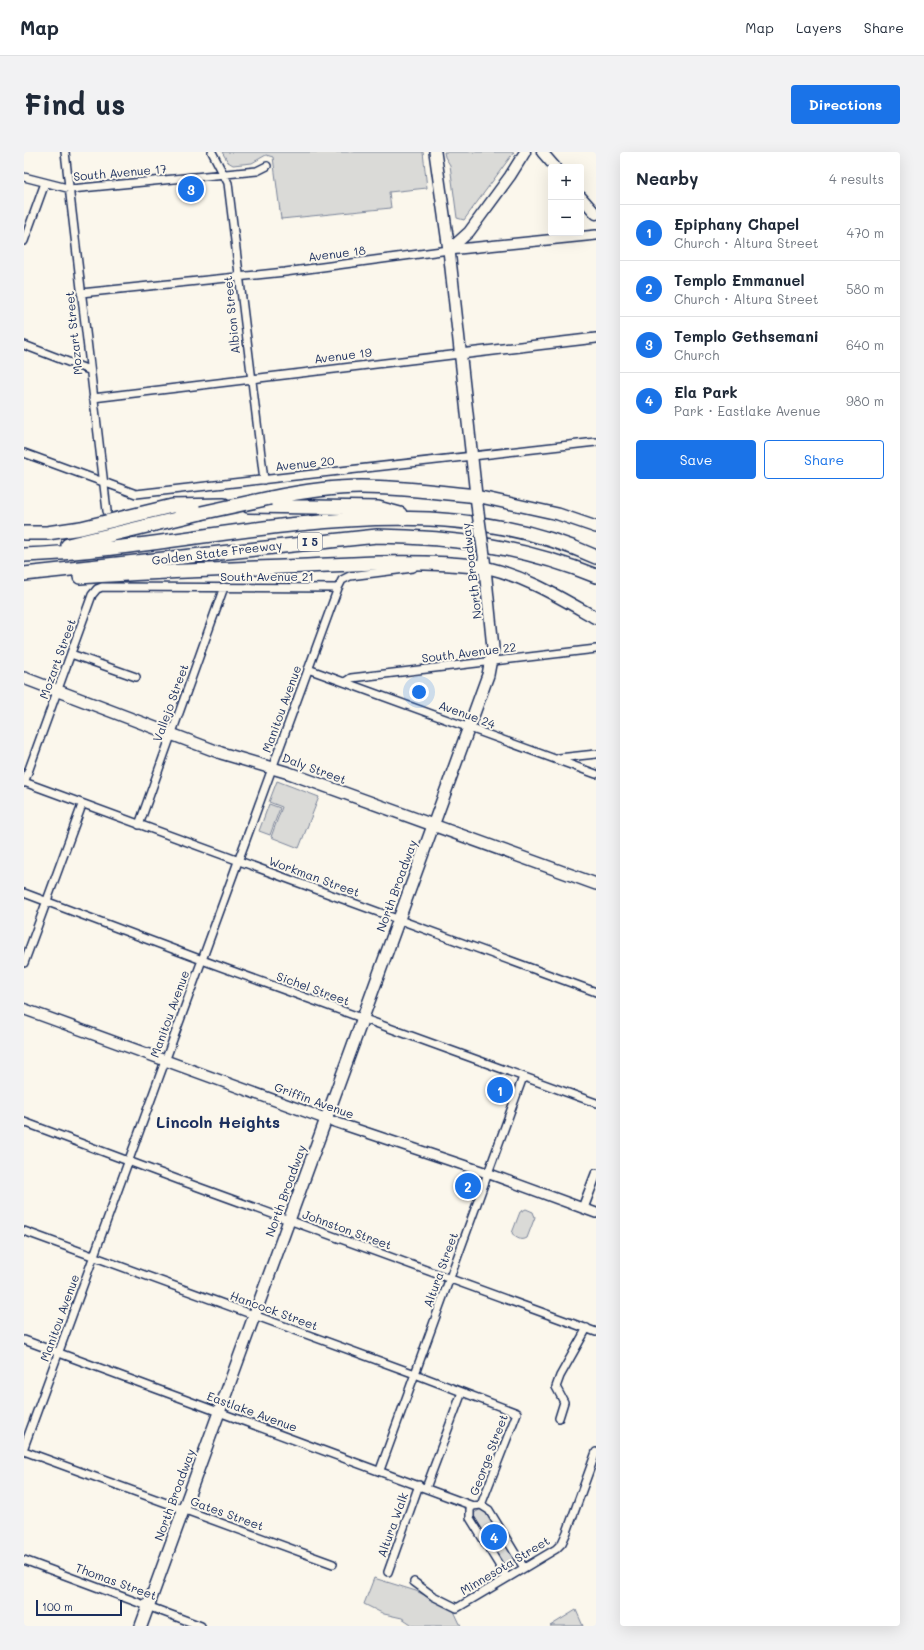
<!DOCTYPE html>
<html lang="en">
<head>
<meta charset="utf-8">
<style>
  :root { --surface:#fff; --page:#f2f2f3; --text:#1f2937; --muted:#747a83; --line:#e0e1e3; --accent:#1a73e8 }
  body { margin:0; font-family:Mali,sans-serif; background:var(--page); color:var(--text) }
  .controls { position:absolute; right:12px; top:12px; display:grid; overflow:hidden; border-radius:4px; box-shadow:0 4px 16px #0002 }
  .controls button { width:36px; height:36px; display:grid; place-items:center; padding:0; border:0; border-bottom:1px solid var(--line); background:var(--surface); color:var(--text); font:20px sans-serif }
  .scale { position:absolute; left:12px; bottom:10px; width:86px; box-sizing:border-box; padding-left:4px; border:2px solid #1b2f5e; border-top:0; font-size:11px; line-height:14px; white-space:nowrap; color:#1b2f5e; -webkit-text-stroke:3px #fbf7ec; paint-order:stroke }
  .you { position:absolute; left:395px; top:540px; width:14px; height:14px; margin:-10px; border:3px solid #fff; border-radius:50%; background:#1a73e8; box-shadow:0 0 0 6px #1a73e833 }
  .badge { display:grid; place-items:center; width:26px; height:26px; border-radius:50%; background:var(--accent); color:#fff; font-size:13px; font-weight:700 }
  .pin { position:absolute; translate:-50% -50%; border:2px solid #fff; box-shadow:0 1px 4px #0006 }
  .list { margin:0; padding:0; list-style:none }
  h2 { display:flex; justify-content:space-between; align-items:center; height:52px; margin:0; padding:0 16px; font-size:17px }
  h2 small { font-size:13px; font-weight:400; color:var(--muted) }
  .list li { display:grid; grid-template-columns:26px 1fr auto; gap:12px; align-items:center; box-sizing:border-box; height:56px; padding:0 16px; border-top:1px solid var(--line) }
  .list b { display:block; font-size:15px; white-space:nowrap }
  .list p { margin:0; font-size:13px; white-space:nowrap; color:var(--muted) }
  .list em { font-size:13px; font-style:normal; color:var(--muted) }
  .actions { display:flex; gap:8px; padding:12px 16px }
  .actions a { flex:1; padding:9px 0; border:1px solid var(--accent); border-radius:4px; text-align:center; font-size:14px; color:var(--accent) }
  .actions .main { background:var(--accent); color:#fff }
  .map { position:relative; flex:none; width:572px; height:1474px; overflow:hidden; border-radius:4px }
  header { display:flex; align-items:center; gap:24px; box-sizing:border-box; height:56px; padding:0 20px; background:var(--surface); border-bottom:1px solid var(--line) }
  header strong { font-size:19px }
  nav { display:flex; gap:22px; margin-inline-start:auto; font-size:14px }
  .intro { display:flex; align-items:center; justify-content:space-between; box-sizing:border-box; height:96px; padding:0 24px }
  h1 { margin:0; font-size:28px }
  .button { padding:10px 18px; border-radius:4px; background:var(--accent); color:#fff; font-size:14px; font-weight:700 }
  main { display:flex; gap:24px; padding:0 24px }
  aside { flex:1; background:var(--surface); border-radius:4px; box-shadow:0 4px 16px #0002 }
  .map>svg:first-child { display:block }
  .green { fill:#dadad7; stroke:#7a849a }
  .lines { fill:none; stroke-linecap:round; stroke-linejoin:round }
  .minor-casing { stroke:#1b2f5e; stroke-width:10 }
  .tertiary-casing { stroke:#1b2f5e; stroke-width:12 }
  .secondary-casing { stroke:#1b2f5e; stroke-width:13 }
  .primary-casing { stroke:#1b2f5e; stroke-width:14 }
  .motorway-casing { stroke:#1b2f5e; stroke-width:16 }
  .minor { stroke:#fbf7ec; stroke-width:7 }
  .tertiary { stroke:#fbf7ec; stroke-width:9 }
  .secondary { stroke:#fbf7ec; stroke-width:10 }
  .primary { stroke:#fbf7ec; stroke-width:11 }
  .motorway { stroke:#fbf7ec; stroke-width:13 }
  .primary-bridge-casing { stroke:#1b2f5e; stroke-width:14; stroke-linecap:butt }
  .motorway-bridge-casing { stroke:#1b2f5e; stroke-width:16; stroke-linecap:butt }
  .primary-bridge { stroke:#fbf7ec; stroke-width:11 }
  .motorway-bridge { stroke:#fbf7ec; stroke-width:13 }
  .labels { text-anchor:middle; stroke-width:4; stroke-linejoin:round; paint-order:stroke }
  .shield { fill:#fbf7ec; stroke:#5e6b89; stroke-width:1 }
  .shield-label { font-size:11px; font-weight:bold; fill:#1b2f5e }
  .street-label { font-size:12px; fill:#1b2f5e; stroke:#fbf7ec }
  .district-label { font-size:16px; font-weight:bold; fill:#1b2f5e; stroke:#fbf7ec }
</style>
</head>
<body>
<header>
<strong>Map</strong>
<nav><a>Map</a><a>Layers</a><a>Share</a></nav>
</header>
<div class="intro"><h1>Find us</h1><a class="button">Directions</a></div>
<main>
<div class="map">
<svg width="572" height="1474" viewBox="0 0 572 1474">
  <rect width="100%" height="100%" fill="#fbf7ec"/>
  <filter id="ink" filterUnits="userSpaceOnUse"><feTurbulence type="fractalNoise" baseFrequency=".025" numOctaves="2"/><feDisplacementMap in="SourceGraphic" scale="8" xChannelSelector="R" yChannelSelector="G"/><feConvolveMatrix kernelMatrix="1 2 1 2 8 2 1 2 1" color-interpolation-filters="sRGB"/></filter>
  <g filter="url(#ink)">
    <path class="green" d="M198 0H399L403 36 365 40 367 56 257 67 249 5 242 3 228 11 209 13 204 10Z
      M420 0H490L440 68 433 66 426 13 421 5Z
      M253 629 295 645 275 696 247 685 258 655 245 650Z
      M245 652 256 656 246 683 235 679Z
      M502 1057 509 1060 511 1065 503 1086C498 1089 492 1087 488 1081L496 1060Z
      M457 1357 461 1358 490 1407 487 1413 479 1414 450 1367V1361Z
      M350 1426 392 1439 429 1457 437 1474H390L378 1466 360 1462 340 1452Z
      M552 1458 559 1474H526Z"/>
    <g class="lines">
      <g class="minor-casing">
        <path id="minor" d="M41 0 83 359
          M188 0 204 31 240 328
          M0 25 47 37 212 21 233 19 243 14
          M0 89 21 31
          M57 141 261 120 425 98
          M0 193 65 218
          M69 246 436 202
          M0 301 112 342 572 290
          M47 502 112 525
          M284 517 572 622
          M321 530 327 526 572 497
          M535 606 572 602
          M0 630 572 840
          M0 631 68 443 73 437 78 435 314 436
          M115 673 200 435
          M0 741 178 808 572 951
          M0 811 58 653
          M0 970 155 1028 572 1180
          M0 1079 391 1222 493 1261 457 1353
          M0 1188 449 1354 457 1353 465 1358 500 1416
          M535 1266 540 1250 532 1235 536 1224 563 1176
          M0 1295 314 436 318 428 326 424 389 416
          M0 1299 309 1412
          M356 1318 499 925
          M402 1336 438 1240
          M449 1354 446 1357V1366L483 1426
          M0 1408 177 1474
          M364 1420 395 1333
          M390 1430 409 1444 433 1456 532 1397 538 1391 543 1380 572 1300"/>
      </g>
      <g class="tertiary-casing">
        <path id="tertiary" d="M425 98 572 83
          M436 202 572 186
          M302 967 463 1021 572 1061
          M559 1056 572 1022"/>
      </g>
      <g class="secondary-casing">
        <path id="secondary" d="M518 0 531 15
          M557 45 572 62
          M425 98 445 80 486 24 501 0
          M0 857 302 967"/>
      </g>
      <g class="primary-casing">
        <path id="primary" d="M411 0 425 98 454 361
          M452 344 534 362 572 375
          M461 415C503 425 535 445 572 466
          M0 526 197 601 265 621 572 732
          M117 1474 464 523 469 496 460 407"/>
      </g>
      <g class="motorway-casing">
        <path id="motorway" d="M246 346C276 340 306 335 337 335 375 335 414 340 452 344
          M224 354 354 356 376 362
          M0 381H23L57 376 148 354 200 353
          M44 393 177 361
          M0 403C189 397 389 322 572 405
          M0 422 353 384C431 385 500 395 572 424
          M56 425C131 420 207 417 283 414 342 411 401 408 461 415"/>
      </g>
      <use href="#minor" class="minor"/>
      <use href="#tertiary" class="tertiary"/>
      <use href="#secondary" class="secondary"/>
      <use href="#primary" class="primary"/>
      <use href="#motorway" class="motorway"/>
      <g class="primary-bridge-casing">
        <path id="primary-bridge" d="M454 361 460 403"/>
      </g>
      <g class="motorway-bridge-casing">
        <path id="motorway-bridge" d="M177 361 246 346"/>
      </g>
      <use href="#primary-bridge" class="primary-bridge"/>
      <use href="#motorway-bridge" class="motorway-bridge"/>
    </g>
  </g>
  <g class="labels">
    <rect class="shield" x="274" y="381" width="24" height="18" rx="3"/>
    <g class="shield-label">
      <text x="286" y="394">I 5</text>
    </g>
    <g class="street-label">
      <text transform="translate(96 21) rotate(-5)" y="4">South Avenue 17</text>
      <text transform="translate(313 102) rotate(-7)" y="4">Avenue 18</text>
      <text transform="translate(208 163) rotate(-96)" y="4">Albion Street</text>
      <text transform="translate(50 181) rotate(-96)" y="4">Mozart Street</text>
      <text transform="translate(319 204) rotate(-7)" y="4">Avenue 19</text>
      <text transform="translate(281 312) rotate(-6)" y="4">Avenue 20</text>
      <text transform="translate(193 401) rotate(-7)" y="4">Golden State Freeway</text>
      <text transform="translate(448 419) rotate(-97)" y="4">North Broadway</text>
      <text x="243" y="429">South Avenue 21</text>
      <text transform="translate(445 501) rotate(-7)" y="4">South Avenue 22</text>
      <text transform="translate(34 507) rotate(-70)" y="4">Mozart Street</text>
      <text transform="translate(147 551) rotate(-70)" y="4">Vallejo Street</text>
      <text transform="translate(258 557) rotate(-70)" y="4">Manitou Avenue</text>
      <text transform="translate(443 563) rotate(20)" y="4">Avenue 24</text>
      <text transform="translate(290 617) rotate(20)" y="4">Daly Street</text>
      <text transform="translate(290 725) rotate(20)" y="4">Workman Street</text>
      <text transform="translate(373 734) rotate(-70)" y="4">North Broadway</text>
      <text transform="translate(289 837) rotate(20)" y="4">Sichel Street</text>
      <text transform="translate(146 862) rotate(-70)" y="4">Manitou Avenue</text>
      <text transform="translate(290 949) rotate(20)" y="4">Griffin Avenue</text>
      <text transform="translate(262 1039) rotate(-70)" y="4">North Broadway</text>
      <text transform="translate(323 1078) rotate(20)" y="4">Johnston Street</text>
      <text transform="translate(417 1118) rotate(-70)" y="4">Altura Street</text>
      <text transform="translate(250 1159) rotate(20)" y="4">Hancock Street</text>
      <text transform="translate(36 1166) rotate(-70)" y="4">Manitou Avenue</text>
      <text transform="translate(228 1260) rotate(20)" y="4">Eastlake Avenue</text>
      <text transform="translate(465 1303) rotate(-69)" y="4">George Street</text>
      <text transform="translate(151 1343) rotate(-70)" y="4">North Broadway</text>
      <text transform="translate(203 1362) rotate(20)" y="4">Gates Street</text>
      <text transform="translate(369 1373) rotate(-70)" y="4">Altura Walk</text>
      <text transform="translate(481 1414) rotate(-31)" y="4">Minnesota Street</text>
      <text transform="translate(92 1430) rotate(20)" y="4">Thomas Street</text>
    </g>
    <g class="district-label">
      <text x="194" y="976">Lincoln Heights</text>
    </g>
  </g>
</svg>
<div class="controls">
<button>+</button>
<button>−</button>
</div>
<div class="scale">100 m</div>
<div class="you"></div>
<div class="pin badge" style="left:476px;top:938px">1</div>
<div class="pin badge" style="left:444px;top:1034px">2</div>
<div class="pin badge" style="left:167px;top:37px">3</div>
<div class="pin badge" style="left:470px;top:1385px">4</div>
</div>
<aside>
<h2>Nearby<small>4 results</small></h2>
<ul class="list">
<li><span class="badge">1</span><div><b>Epiphany Chapel</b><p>Church · Altura Street</p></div><em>470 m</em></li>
<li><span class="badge">2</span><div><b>Templo Emmanuel</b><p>Church · Altura Street</p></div><em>580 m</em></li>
<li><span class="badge">3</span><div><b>Templo Gethsemani</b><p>Church</p></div><em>640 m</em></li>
<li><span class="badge">4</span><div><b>Ela Park</b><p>Park · Eastlake Avenue</p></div><em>980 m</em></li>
</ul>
<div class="actions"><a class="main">Save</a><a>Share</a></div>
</aside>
</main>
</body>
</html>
